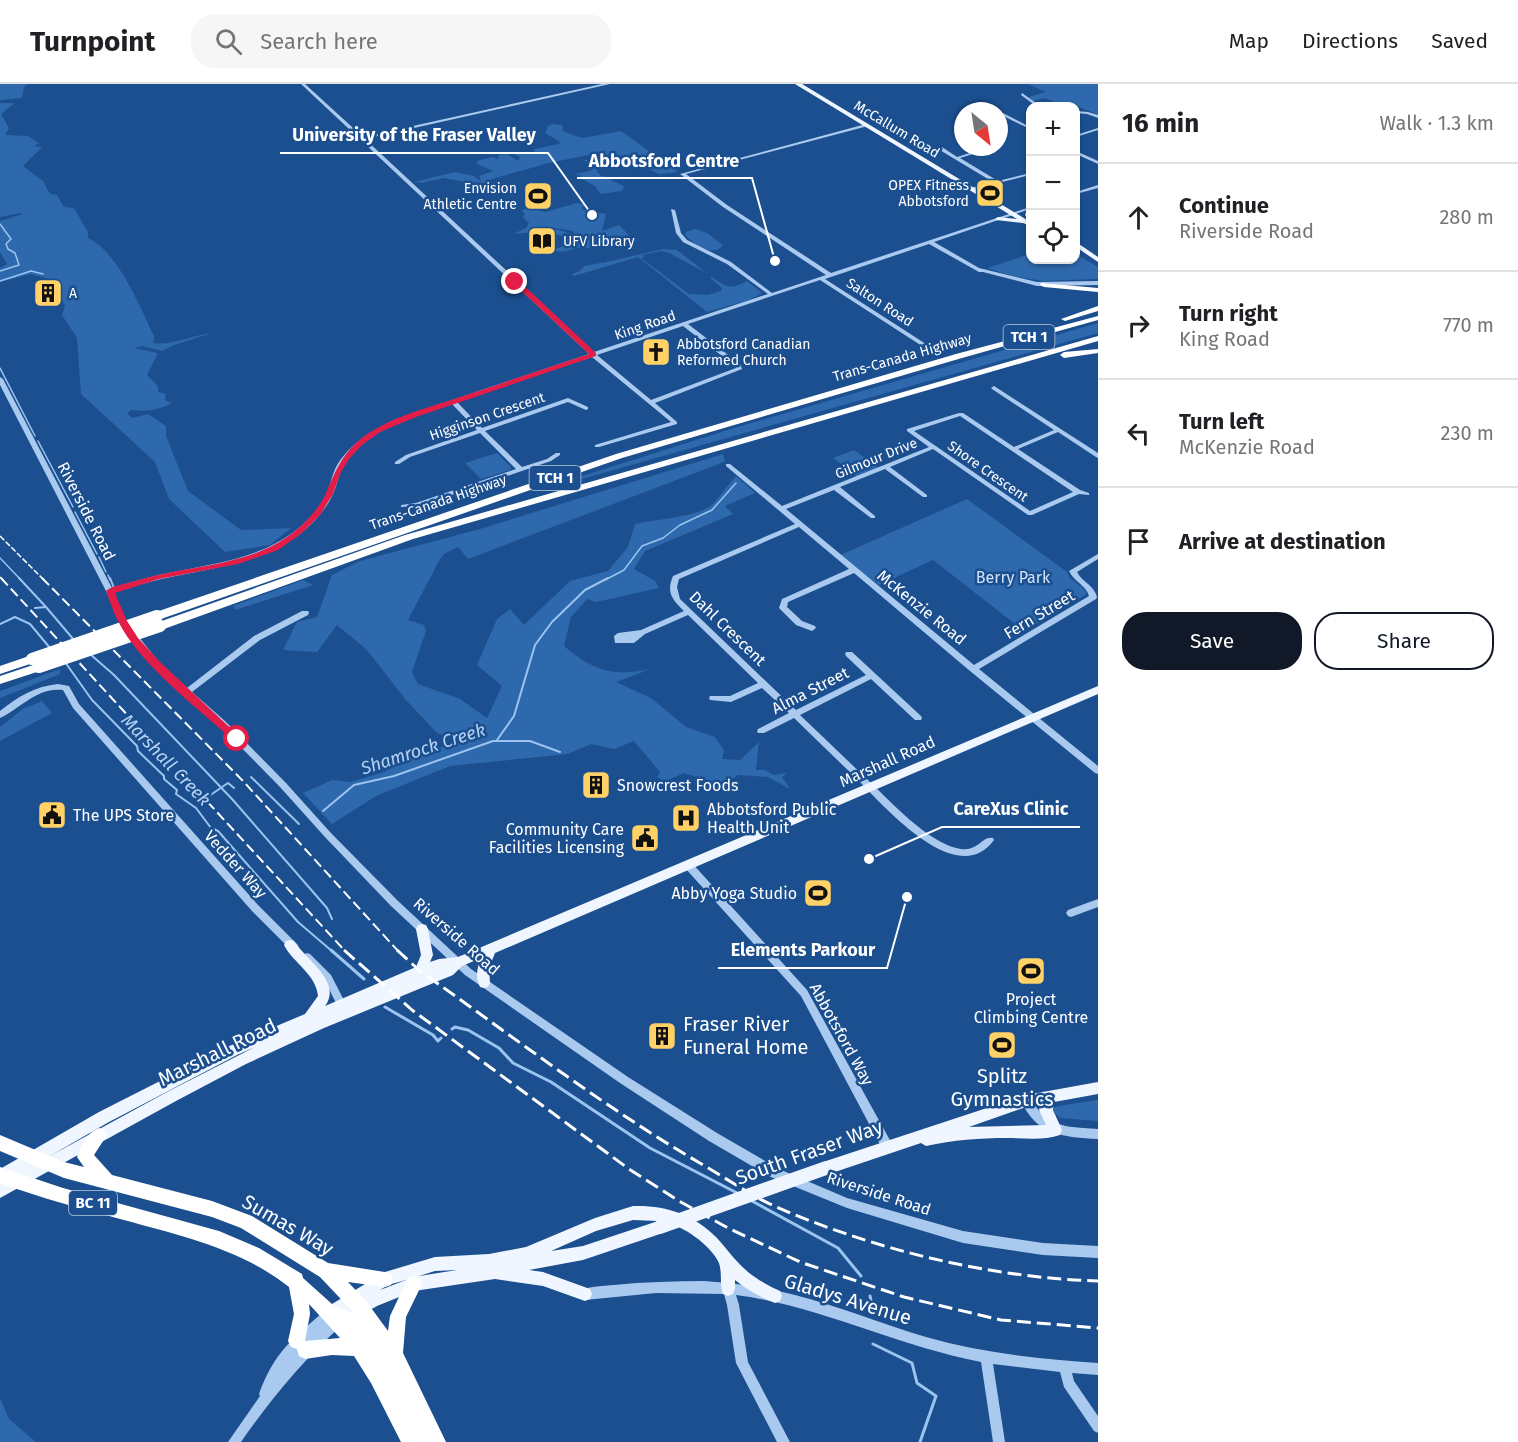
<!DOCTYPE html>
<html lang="en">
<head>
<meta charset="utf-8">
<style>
  :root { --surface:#fff; --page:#f6f6f6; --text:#202124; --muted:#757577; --line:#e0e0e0; --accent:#111827 }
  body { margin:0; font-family:"Fira Sans",sans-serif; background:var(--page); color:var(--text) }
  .controls { position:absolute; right:18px; top:18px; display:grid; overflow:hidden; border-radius:12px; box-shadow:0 2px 4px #0004 }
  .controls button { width:54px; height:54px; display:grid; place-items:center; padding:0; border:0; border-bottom:2px solid var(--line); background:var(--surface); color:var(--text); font:30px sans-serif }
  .compass { position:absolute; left:954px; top:18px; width:54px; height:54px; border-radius:50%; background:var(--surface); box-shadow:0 2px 4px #0004; rotate:150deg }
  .stop { position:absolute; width:18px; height:18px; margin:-14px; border:4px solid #e11d48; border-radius:50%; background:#fff }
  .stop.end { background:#e11d48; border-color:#fff; box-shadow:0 2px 6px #0008 }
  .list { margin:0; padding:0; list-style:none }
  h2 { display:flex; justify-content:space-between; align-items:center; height:78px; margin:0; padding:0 24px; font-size:26px }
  h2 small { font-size:20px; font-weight:400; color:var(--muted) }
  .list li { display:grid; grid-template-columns:39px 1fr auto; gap:18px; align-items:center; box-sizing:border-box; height:108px; padding:0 24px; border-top:2px solid var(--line) }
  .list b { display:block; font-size:22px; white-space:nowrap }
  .list p { margin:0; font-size:20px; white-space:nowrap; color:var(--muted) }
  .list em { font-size:20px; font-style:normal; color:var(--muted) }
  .actions { display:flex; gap:12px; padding:18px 24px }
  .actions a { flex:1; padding:14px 0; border:2px solid var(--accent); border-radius:24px; text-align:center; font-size:21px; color:var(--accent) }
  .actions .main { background:var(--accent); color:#fff }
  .icon { flex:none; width:33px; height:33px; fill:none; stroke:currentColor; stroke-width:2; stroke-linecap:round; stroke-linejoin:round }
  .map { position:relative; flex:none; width:1098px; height:1358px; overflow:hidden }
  header { display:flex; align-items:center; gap:36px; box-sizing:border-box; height:84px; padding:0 30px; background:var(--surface); border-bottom:2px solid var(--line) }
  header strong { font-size:28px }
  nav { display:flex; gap:33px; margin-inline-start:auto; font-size:21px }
  .search { width:420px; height:54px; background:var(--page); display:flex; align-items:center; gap:15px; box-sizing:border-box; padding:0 21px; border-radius:24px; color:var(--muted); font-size:22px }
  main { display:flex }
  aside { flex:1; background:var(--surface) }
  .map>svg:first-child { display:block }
  .green { fill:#2e69ad }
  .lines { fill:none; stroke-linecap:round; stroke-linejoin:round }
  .stream-far2 { stroke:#9cc4f0; stroke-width:1.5 }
  .stream-far1 { stroke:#9cc4f0; stroke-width:2 }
  .stream { stroke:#9cc4f0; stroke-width:3 }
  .minor { fill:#a9c9ee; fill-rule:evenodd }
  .major { fill:#f0f6ff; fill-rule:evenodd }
  .highway { fill:#fff; fill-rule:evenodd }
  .rail-far2 { stroke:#fff; stroke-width:1.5; stroke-dasharray:6 2; stroke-linecap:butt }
  .rail-far1 { stroke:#fff; stroke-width:2; stroke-dasharray:10 4.5; stroke-linecap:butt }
  .rail { stroke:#fff; stroke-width:3; stroke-dasharray:14 6; stroke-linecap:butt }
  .major-bridge { stroke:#f0f6ff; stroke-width:14 }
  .highway-bridge { stroke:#fff; stroke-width:12 }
  .route { fill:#e11d48 }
  .labels { text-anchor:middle; stroke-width:5; stroke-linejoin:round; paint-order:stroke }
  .far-street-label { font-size:14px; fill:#fff; stroke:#1b4f8f }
  .far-poi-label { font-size:14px; fill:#fff; stroke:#1b4f8f; text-anchor:start }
  .shield { fill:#1b4f8f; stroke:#bbcadd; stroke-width:1.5 }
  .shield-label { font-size:15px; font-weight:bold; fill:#fff }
  .street-label { font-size:16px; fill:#fff; stroke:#1b4f8f }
  .park-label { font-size:16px; fill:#cfe3fa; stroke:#1b4f8f }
  .poi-label { font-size:16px; fill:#fff; stroke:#1b4f8f; text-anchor:start }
  .water-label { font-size:18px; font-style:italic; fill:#b5d3f5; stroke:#1b4f8f }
  .near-poi-label { font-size:20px; fill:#fff; stroke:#1b4f8f; text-anchor:start }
  .near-street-label { font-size:20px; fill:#fff; stroke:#1b4f8f }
  .leader { fill:none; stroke:#fff; stroke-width:2 }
  .callout-dot { fill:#fff; stroke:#1b4f8f; stroke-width:2 }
  .callout-label { font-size:18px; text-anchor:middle; font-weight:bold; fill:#fff; stroke:#1b4f8f; stroke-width:5; stroke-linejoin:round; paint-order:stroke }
</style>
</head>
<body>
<header>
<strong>Turnpoint</strong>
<div class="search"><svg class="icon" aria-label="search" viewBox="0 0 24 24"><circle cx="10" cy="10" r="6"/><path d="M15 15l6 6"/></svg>Search here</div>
<nav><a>Map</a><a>Directions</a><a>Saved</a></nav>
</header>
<main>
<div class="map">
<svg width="1098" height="1358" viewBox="0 0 1098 1358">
  <rect width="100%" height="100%" fill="#1b4f8f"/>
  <path class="green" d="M0 0H28L24 3 22 14 0 16Z
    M1028 0H1098V31L1068 18 1059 20 1045 14 1033 17 1029 13 1046 8Z
    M0 19H15L1 30 9 44 5 51 28 52 39 59 34 62 42 63 23 82 43 97 50 110 57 111 64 123 74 124 88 148V154C118 168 140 223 154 252L153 259C172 262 192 251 212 249L174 261 162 267 142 262 134 264 158 269 147 291 158 302V308L166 310 165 316 172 319C159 326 146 328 131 326L127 329 132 334 148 330 166 342V352L188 407 241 446 291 444 270 461 225 468 169 415 155 378 81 310 77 254 62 231 65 222 55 202 61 198 31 190 0 198V184L7 180 0 168V137L23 130 20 129 0 133Z
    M552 40 563 41 562 47 582 54 621 47 678 88 659 90 630 76 593 70 549 79 492 95 480 101 444 94 422 99 414 98 455 88 474 92 481 97 479 92 493 87 477 80V77L492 73 498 75 499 71 507 70 518 77 520 73 514 70C522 66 527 73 535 69L534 65 559 60 560 58 545 49 548 42Z
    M583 76H597L610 80H601L597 87 601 92 609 93 612 97 624 102 622 107 601 110 595 102 582 95 581 92 575 90 590 87 595 83 593 80Z
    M577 119 585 121 582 123 583 126 606 130 602 147 619 141 632 154 589 164C577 160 565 172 553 166L576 157 573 147 538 141 563 147 571 151 566 153 544 147 513 150 526 144 529 139 522 132 525 131 522 126 527 124 545 128Z
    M695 145 707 149 723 161C714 174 694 160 685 151L686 148Z
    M663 165 677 166 708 190 669 169 661 167 642 171 644 173 641 174 689 210 708 211 721 207 722 204 710 194 712 193C729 206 733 204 747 197L762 209 749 216 707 228 638 173 574 192 572 190 580 187 584 182 600 179 599 177 602 179Z
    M1030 170V176H1076V170L1098 183V195L1043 197 1012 192 987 184Z
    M1098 239V249L543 406 557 400 734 344Z
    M854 366 879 384 858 393 833 374Z
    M497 369 511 383 510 386 481 395 465 379Z
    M723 370 725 377 719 380 468 475 458 463 444 470 439 477 408 536 424 541 426 547 412 588 418 600 460 615 487 634 502 602 477 581 497 535 510 525 524 541 570 497 608 487 628 463 635 440C656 435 697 433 712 421 718 415 729 400 736 392L755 409 725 422 733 430 645 467 634 485 655 497 659 504 596 518 587 515 571 533 564 562C593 587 615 594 653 584L616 598 651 614 686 643 715 653 724 666 722 675 740 676 759 658 756 686H765L774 691 787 689 782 693 790 705 768 693 738 691 722 701 684 689 666 697 657 693 660 688 634 657 614 665 591 660 568 670 450 682 376 712 332 740 303 709 332 696 351 698 384 688 408 674 459 657 437 649 406 616 366 565 337 541 317 568 283 566 297 538 317 533 332 491 360 477 480 445Z
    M967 415 1067 488C1070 499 1083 500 1087 510L1024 547 933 476 879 501 838 472Z
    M303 496 313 501 235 526 233 522Z
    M60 585V590L0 614V607Z
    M42 617 52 629 0 657V643L23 625Z
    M1098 1016V1037L1060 1034 1054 1028V1024L1058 1022Z
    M0 1314 9 1335 36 1358H0Z"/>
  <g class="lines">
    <path class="stream-far2" d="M0 140 11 155 6 160 8 165 15 169 19 181 0 187
      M0 197 31 187 43 190
      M0 284 35 352
      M38 357 73 423
      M75 428 97 470
      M99 473 106 488
      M0 474 21 496
      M108 491 110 496
      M605 496 624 486 642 462 663 454 680 441 712 426 736 399"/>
    <path class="stream-far1" d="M19 494 46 523
      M110 494 114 504
      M35 524 46 523 74 556
      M0 540 15 533 30 540 50 564
      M90 570 114 591 232 715 327 824 332 835
      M65 578 92 616 137 662 138 667 164 692V695L177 706 176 710 196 724 211 744 218 747 298 838 333 868
      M497 656 514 632 535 561 552 538 585 506 608 494
      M251 693 299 740
      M209 712 228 699 234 704
      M323 727 354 701 394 692 493 657H530L560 668"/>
    <path class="stream" d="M331 866 364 895
      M385 923 433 951 438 957 441 954
      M452 945 455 943 468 946 499 964 513 979 551 998 650 1064 739 1110
      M752 1117 838 1164 861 1192
      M870 1212 874 1229
      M873 1260 912 1279 917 1299 936 1312 920 1358"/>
    <path class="minor" d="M301 0H305L363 53 602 0H610L365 55 594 268 768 210 727 180 683 158 676 149 671 125 675 126 681 149 687 156 731 178 772 209 826 191 723 123 680 90 866 40 868 41V42L686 90 727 121 831 189 1030 123V125L934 158 979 184 1037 198 1098 197V201L1037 202 983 188H979L929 160 825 195 929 262V264H925L820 196 688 240 740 280 742 285 655 319 677 338V340L599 363H595V361L671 338 592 273 457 318 482 344 568 314 588 323V325L586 326 568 318 485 347 522 383 547 375 556 369H560V371L551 377 419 422 401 423V421L416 419 516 385 480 349 410 373 399 380H395V378L406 371 477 346 452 320C413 333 366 345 343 382 339 390 337 400 334 408 327 424 314 439 300 450 264 478 219 483 176 492 155 496 135 502 114 508L126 537 159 578 187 604 254 552 302 527H308L309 529 308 531 260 556 192 608 225 637 286 699 330 748 397 816 471 885 628 993 717 1049 779 1085 847 1114 963 1147 1043 1159 1098 1162V1174L1043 1171 963 1159 847 1124 771 1093 709 1057 620 999 465 891 391 822 324 752 280 703 219 641 153 582 120 540 106 507 0 301V293L3 295 112 504C134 497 156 491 178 487 219 479 261 473 295 447 308 437 320 424 327 409 330 401 332 391 336 383 349 360 373 346 396 335L589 270ZM683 242 735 282 736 284 651 316 597 271Z
      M1022 9 1039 21 1040 22H1036L1021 11Z
      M987 19 999 27 1030 43V45L999 30V27H994L986 21Z
      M1076 27 1088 28 1098 31V34L1087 30 1076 29Z
      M1098 44V46L1076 53V51Z
      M938 63H942L957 73 989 63H996L960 74 998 97 1030 89V91L971 106V104L993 98 938 65Z
      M1076 67 1098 77V80L1076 70Z
      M1098 101V104L1076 110V108Z
      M994 302 1098 369V374L1096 373 1058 348 1018 365 1080 406 1089 409V411L1079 410 1032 431H1028L933 365 890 383 927 411V413H923L885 385 840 403 875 432V434H871L834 406 786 425 974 581 1089 512C1086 501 1074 498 1069 487L1098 470V475L1077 488C1082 498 1094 501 1097 513L1096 515 979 585 1098 682V690L1095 689 970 587 854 489 788 518 787 523 802 537 815 542 816 544 812 547 796 541 779 524 782 515 849 485 799 443 679 495 677 503 680 515 796 626 866 591 846 572 845 570 846 568H852L921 632 922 634 921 636H915L871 595 800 631C823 653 846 675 870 698 892 719 926 756 956 764 979 770 980 752 993 754L994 756C957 807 884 722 857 695 836 675 815 654 794 634L764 649H758L757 647 758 645 789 629 762 604 731 618 710 616 709 614 710 612H730L758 599 688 531 645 550 634 559H615L614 552 618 549 641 546 684 527C672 515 666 509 673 492L795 440 726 382V380H730L782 422 929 363 907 347V345L959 329H963L1014 363 1054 346 992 305 991 304ZM960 332 1073 408 1030 427 914 347Z
      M58 600 69 602 79 620 258 821 297 860 299 863 297 866 294 867 291 866 252 827 73 624 63 606C37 603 21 624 0 634V627C17 613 36 602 58 600Z
      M688 777 691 778 807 906 891 1058 892 1062 891 1066 887 1067 883 1066 801 912 685 784 684 781 685 778Z
      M1098 815V823L1071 833 1068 832 1066 829 1068 826Z
      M307 869 310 870 331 891 349 926 347 929 344 930 341 929 325 897 304 876 302 873 304 870Z
      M1026 1012C1033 1016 1036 1024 1042 1030 1057 1045 1079 1043 1098 1045V1055C1064 1053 1037 1052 1021 1017L1022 1014Z
      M704 1197C735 1199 765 1203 795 1211 839 1222 882 1240 926 1253 982 1269 1040 1275 1098 1279V1291L1072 1289 1074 1297 1098 1332V1349L1094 1347 1064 1303 1060 1288 993 1280 1005 1358H993L981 1278C897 1262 820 1222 736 1211L739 1221 748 1278 790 1358H777L736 1279 727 1221 724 1210 656 1209 585 1216 581 1214 579 1210 581 1206C591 1202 603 1202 614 1201 644 1198 674 1197 704 1197Z
      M331 1223 335 1225 337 1229 335 1232 338 1231 342 1233 344 1237 342 1241C303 1276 271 1315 241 1358H228L260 1312 259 1310C274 1268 294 1253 327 1225Z"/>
    <path class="major" d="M795 0H802L1027 136 1025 130 1028 126 1030 125V137H1029L1030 138V142L1023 139 996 136 995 135 998 133 1017 135Z
      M1076 158 1098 173V178L1076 163Z
      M1098 602V610L495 869 489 884 490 899 488 903 484 904 480 903C475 893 477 884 481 874L462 882 453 891 324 944 246 980 176 1017 0 1114V1085L99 1028 227 963 305 930 318 912C316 890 293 879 284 861L286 857 290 856 294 857C305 875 343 898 325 922L416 883 421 871 416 845 418 841 422 840 426 841 428 845 433 871 430 878 439 875 458 873ZM255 963 167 1008 48 1073 109 1038 237 971Z
      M1098 998V1010L1054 1018 1053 1026 1062 1046 1060 1051C1043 1057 1025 1054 1007 1054 980 1054 953 1056 926 1062L921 1059 826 1091 821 1089 819 1084 821 1079 826 1077 1026 1011ZM1040 1021 1039 1026 1046 1041 969 1043 1026 1023Z
      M633 1122C665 1121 694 1130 717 1154 727 1165 736 1178 748 1188 758 1196 769 1202 780 1207L782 1212 780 1217 775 1219C760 1213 747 1206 735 1196V1205L733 1210 728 1212 723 1210C719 1200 723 1187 718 1177 709 1160 683 1142 665 1138L667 1143 665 1148 660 1150 583 1176 529 1186 543 1188 590 1205 592 1210 590 1215 585 1217 543 1202 495 1195 414 1207 377 1222 340 1243 335 1241 333 1235 327 1233 325 1228 327 1223 385 1188 435 1173 489 1170 526 1163 595 1134ZM633 1136 658 1137 583 1162 551 1167 596 1147ZM457 1186 419 1192 435 1187ZM406 1196 380 1206 388 1201Z"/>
    <path class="highway" d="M1041 199 1098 204V208L1044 203 1040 201Z
      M1098 222V227L1065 237 1061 235Z
      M1098 232V236L962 274 622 374 161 535H153L152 532 153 529 616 370 956 270Z
      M1098 252V257L413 455 164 545H156L155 542 156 539 405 451Z
      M1098 265V269L1064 274 1060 271 1064 268Z
      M32 571 38 575 36 578 0 590V582Z
      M39 579 43 580 45 583 43 586 0 600V592Z
      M99 1044 104 1046 107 1051 94 1071 112 1091 212 1117 252 1132 328 1179 391 1189 393 1195 391 1201 385 1203 348 1198 366 1217 388 1247 390 1232 408 1194 414 1192 420 1194 422 1200 406 1233 403 1269 446 1358H401L371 1299 354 1272 332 1271 305 1275 299 1272 297 1265 291 1263 288 1257 294 1230 289 1203C241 1165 182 1152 124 1136 82 1125 41 1114 0 1099V1083L63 1104 219 1147 259 1164 302 1190 303 1194 332 1220 355 1230 320 1193 241 1144 212 1133 64 1094 0 1067V1051L64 1078 84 1083 77 1073C82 1061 86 1049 99 1044ZM309 1220 340 1254 305 1257 310 1230Z"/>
    <path class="rail-far2" d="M0 452 44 496
      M0 493 3 496"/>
    <path class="rail-far1" d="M1 494 346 868
      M42 494 243 697 399 868"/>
    <path class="rail" d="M344 866 412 926 629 1085 679 1117 728 1144 800 1178 904 1213 1001 1236 1098 1244
      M397 866 420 887C514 953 606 1025 705 1082 727 1095 749 1110 772 1121 871 1165 990 1194 1098 1197"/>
    <path class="major-bridge" d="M660 1143 826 1084"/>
    <path class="highway-bridge" d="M32 575 157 532
      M39 583 160 542"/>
  </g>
  <path class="route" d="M513 196H518L596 269V272L416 333 380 348 362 361 349 375 340 390 333 410 320 431 302 449 278 466 238 480 159 495 115 509 127 537 138 554 160 578 242 655 237 658 234 657C198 624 140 581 118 537 113 528 110 517 106 507 113 501 126 500 135 497 179 483 230 483 272 462 293 452 317 430 326 409 334 390 341 373 356 359 384 334 425 325 460 313 503 299 546 284 589 270L513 199Z"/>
  <defs>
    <g id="stadium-square" transform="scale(1.5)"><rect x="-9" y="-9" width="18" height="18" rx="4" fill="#ffd166" stroke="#1b4f8f"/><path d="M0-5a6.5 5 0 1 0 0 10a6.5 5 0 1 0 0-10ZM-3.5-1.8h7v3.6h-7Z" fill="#111"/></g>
    <g id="library-square" transform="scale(1.5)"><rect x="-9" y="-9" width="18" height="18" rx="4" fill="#ffd166" stroke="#1b4f8f"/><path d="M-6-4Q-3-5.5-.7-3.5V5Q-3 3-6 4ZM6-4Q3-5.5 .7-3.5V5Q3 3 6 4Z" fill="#111"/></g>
    <g id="building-square" transform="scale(1.5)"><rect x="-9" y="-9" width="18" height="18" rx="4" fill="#ffd166" stroke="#1b4f8f"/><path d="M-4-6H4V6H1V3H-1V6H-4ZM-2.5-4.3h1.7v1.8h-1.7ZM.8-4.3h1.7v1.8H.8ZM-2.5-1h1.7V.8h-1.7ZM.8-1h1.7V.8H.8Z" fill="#111"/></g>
    <g id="church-square" transform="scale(1.5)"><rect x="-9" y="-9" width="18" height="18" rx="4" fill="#ffd166" stroke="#1b4f8f"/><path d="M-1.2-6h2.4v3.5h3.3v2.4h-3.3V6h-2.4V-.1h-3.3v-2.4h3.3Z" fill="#111"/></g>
    <g id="civic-square" transform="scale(1.5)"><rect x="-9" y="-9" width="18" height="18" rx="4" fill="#ffd166" stroke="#1b4f8f"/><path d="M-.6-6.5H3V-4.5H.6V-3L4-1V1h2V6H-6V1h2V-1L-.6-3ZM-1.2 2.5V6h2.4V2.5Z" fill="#111"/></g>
    <g id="hospital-square" transform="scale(1.5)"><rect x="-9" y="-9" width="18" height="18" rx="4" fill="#ffd166" stroke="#1b4f8f"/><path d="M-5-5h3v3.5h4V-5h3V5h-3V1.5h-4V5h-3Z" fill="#111"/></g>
  </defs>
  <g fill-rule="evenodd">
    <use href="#stadium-square" x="990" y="109"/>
    <use href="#stadium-square" x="538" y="112"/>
    <use href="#library-square" x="542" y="157"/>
    <use href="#building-square" x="48" y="209"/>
    <use href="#church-square" x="656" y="268"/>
    <use href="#building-square" x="596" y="701"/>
    <use href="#civic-square" x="52" y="731"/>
    <use href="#hospital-square" x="686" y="734"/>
    <use href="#civic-square" x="645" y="754"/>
    <use href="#stadium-square" x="818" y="809"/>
    <use href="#stadium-square" x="1031" y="887"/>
    <use href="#building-square" x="662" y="952"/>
    <use href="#stadium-square" x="1002" y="961"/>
  </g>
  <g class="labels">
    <g class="far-street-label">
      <text transform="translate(897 45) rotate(31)" y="5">McCallum Road</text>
      <text transform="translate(880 218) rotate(33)" y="5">Salton Road</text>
      <text transform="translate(645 241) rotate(-19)" y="5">King Road</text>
      <text transform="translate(902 273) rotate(-16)" y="5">Trans-Canada Highway</text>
      <text transform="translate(487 332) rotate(-19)" y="5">Higginson Crescent</text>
      <text transform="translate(876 374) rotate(-22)" y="5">Gilmour Drive</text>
      <text transform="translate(988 387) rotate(35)" y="5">Shore Crescent</text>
      <text transform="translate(438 418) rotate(-19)" y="5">Trans-Canada Highway</text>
    </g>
    <g class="far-poi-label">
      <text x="969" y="106" text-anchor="end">OPEX Fitness<tspan x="969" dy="16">Abbotsford</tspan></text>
      <text x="517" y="109" text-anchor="end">Envision<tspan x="517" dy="16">Athletic Centre</tspan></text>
      <text x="563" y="162">UFV Library</text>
      <text x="69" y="214">A</text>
      <text x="677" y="265">Abbotsford Canadian<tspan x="677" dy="16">Reformed Church</tspan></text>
    </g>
    <g class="shield">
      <rect x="1003.5" y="241" width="51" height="24" rx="4.5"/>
      <rect x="529.5" y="382" width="51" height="24" rx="4.5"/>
      <rect x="69" y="1107" width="48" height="24" rx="4.5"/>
    </g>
    <g class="shield-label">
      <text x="1029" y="258">TCH 1</text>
      <text x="555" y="399">TCH 1</text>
      <text x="93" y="1124">BC 11</text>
    </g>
    <g class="street-label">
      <text transform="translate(87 427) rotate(63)" y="6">Riverside Road</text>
      <text transform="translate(922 523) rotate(39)" y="6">McKenzie Road</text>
      <text transform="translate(1039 530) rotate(-31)" y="6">Fern Street</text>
      <text transform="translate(728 544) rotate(44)" y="6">Dahl Crescent</text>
      <text transform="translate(810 606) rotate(-27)" y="6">Alma Street</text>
      <text transform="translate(887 677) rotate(-24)" y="6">Marshall Road</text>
      <text transform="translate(236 780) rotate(48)" y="6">Vedder Way</text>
      <text transform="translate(457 852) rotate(41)" y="6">Riverside Road</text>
      <text transform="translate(842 950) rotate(61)" y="6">Abbotsford Way</text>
      <text transform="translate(879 1109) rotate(18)" y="6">Riverside Road</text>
    </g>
    <g class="park-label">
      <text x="1013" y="499">Berry Park</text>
    </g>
    <g class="poi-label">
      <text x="617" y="707">Snowcrest Foods</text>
      <text x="707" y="731">Abbotsford Public<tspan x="707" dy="18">Health Unit</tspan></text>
      <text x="73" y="737">The UPS Store</text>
      <text x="624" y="751" text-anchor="end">Community Care<tspan x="624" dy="18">Facilities Licensing</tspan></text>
      <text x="797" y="815" text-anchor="end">Abby Yoga Studio</text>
      <text x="1031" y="921" text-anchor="middle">Project<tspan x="1031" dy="18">Climbing Centre</tspan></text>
    </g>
    <g class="water-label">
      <text transform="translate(423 665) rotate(-18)" y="6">Shamrock Creek</text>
      <text transform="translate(166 676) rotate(46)" y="6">Marshall Creek</text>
    </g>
    <g class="near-poi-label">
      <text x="683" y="947">Fraser River<tspan x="683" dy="23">Funeral Home</tspan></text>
      <text x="1002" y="999" text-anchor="middle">Splitz<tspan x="1002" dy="23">Gymnastics</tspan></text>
    </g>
    <g class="near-street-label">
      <text transform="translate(217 968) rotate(-26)" y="7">Marshall Road</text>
      <text transform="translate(809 1068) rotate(-20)" y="7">South Fraser Way</text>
      <text transform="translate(288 1141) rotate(30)" y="7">Sumas Way</text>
      <text transform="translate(848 1215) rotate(17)" y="7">Gladys Avenue</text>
    </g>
  </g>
  <path class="leader" d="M592 131L548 69H280M775 177L752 94H577M869 775L942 743H1080M907 813L887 884H718"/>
  <g class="callout-dot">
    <circle cx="592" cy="131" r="6"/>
    <circle cx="775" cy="177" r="6"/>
    <circle cx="869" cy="775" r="6"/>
    <circle cx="907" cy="813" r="6"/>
  </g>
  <g class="callout-label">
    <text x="414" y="57">University of the Fraser Valley</text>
    <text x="664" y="83">Abbotsford Centre</text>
    <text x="1011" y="731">CareXus Clinic</text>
    <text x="803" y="872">Elements Parkour</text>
  </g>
</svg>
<div class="controls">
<button>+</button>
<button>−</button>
<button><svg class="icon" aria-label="locate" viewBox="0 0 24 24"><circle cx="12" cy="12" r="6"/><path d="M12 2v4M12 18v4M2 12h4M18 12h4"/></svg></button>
</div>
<svg class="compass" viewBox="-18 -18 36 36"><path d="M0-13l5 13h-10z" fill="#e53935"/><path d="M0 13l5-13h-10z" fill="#757577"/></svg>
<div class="stop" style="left:237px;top:655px"></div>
<div class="stop end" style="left:515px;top:198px"></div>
</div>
<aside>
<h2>16 min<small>Walk · 1.3 km</small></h2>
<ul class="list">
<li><svg class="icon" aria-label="ahead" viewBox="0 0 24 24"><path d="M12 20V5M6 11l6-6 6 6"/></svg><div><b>Continue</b><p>Riverside Road</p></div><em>280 m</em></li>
<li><svg class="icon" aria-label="right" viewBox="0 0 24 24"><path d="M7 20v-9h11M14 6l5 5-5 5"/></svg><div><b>Turn right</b><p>King Road</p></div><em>770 m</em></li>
<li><svg class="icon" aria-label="left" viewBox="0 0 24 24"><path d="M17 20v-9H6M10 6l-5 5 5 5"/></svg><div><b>Turn left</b><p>McKenzie Road</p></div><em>230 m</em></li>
<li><svg class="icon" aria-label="arrive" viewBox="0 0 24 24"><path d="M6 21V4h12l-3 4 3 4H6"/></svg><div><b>Arrive at destination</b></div></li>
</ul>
<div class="actions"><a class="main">Save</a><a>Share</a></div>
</aside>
</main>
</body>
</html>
